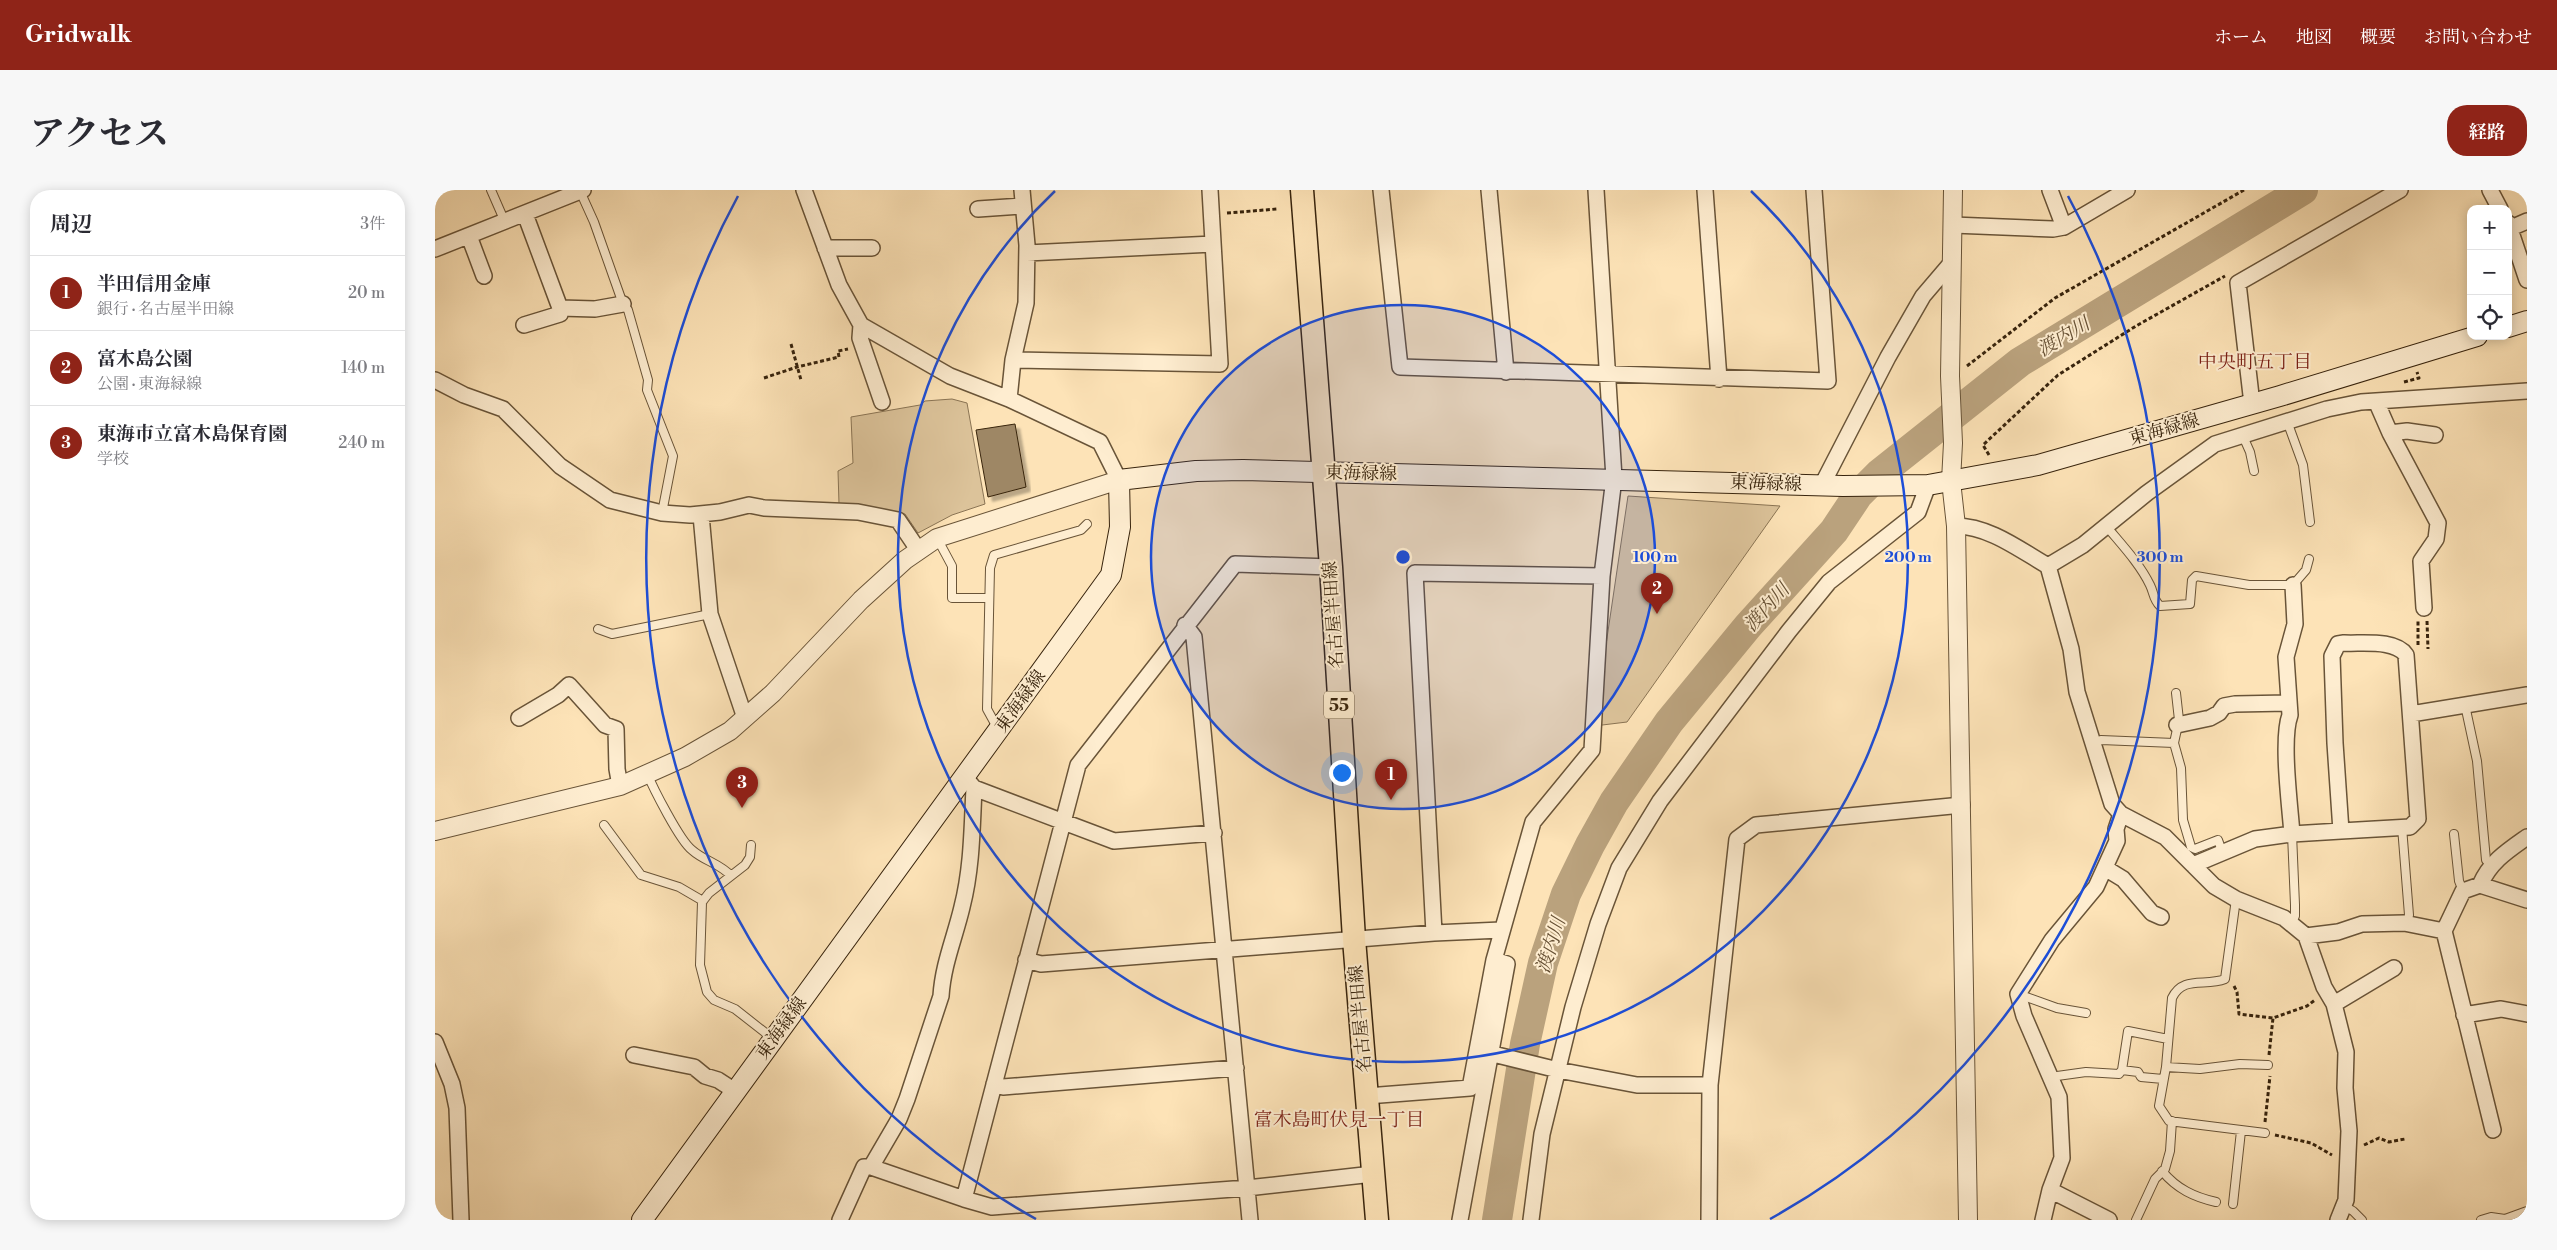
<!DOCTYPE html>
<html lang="ja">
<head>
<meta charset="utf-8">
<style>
  :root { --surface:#fff; --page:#f7f7f7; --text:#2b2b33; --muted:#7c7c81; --line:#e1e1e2; --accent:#8f2418 }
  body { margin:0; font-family:"Libre Bodoni","Noto Serif JP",serif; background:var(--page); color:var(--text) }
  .controls { position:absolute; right:15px; top:15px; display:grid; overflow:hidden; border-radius:10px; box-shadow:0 2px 12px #0003 }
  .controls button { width:45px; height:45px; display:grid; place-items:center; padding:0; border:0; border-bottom:1px solid var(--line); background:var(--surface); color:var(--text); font:25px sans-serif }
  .you { position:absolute; left:906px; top:582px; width:18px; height:18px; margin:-12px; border:4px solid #fff; border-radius:50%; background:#1a73e8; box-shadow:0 0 0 8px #1a73e833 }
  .badge { display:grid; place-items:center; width:32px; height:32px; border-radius:50%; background:var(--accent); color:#fff; font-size:16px; font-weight:700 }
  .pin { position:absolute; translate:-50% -41px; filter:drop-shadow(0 1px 2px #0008) }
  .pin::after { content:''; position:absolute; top:26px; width:18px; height:15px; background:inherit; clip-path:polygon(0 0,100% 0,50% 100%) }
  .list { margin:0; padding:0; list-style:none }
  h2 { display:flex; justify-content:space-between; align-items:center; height:65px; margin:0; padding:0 20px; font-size:21px }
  h2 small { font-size:16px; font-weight:400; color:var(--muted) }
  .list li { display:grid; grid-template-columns:32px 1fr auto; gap:15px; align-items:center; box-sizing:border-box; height:75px; padding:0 20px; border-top:1px solid var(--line) }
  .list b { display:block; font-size:19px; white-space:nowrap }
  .list p { margin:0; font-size:16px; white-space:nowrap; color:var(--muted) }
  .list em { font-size:16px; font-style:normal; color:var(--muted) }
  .icon { flex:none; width:28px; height:28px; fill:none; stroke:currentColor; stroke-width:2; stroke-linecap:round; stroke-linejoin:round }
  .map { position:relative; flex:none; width:2092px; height:1030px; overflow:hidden; border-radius:20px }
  header { display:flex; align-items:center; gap:30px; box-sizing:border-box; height:70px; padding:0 25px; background:var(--accent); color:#fff }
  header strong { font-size:24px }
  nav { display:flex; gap:28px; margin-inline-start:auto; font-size:18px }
  .intro { display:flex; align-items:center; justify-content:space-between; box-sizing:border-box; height:120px; padding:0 30px }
  h1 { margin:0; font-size:35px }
  .button { padding:12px 22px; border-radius:20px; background:var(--accent); color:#fff; font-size:18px; font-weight:700 }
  main { display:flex; gap:30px; padding:0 30px }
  aside { flex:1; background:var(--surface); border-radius:20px; box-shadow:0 2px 12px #0003 }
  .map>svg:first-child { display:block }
  .green { fill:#dcc39a; stroke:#8a7454 }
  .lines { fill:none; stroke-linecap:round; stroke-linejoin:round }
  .river { stroke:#baa27d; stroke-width:30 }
  .building { fill:#9e8765; stroke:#38240d; filter:url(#shadow) }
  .service-casing { stroke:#695438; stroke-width:10 }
  .minor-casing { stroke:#695438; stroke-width:18 }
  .tertiary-casing { stroke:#695438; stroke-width:20 }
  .secondary-casing { stroke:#38240d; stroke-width:22 }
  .primary-casing { stroke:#38240d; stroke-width:25 }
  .path { stroke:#38240d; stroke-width:3; stroke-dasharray:4 2.5; stroke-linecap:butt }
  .service { stroke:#feedd0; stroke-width:8 }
  .minor { stroke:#feedd0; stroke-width:15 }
  .tertiary { stroke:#feedd0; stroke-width:18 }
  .secondary { stroke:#feedd0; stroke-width:20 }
  .primary { stroke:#fde3b7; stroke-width:22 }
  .ring { fill:none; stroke:#1d4ed8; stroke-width:2.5 }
  .labels { text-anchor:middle; stroke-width:4; stroke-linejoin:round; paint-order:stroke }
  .shield { fill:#feedd0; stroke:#736048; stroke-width:1 }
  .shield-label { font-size:16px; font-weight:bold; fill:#38240d }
  .street-label { font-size:18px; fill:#38240d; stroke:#feedd0 }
  .water-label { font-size:19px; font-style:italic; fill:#665034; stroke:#feedd0 }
  .neighbourhood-label { font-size:19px; fill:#7a1f14; stroke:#feedd0 }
  .centre { fill:#1d4ed8; stroke:#feedd0; stroke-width:2.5 }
  .ring-label { font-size:15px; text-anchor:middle; font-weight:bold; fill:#1d4ed8; stroke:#feedd0; stroke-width:4; stroke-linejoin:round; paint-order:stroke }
</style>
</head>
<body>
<header>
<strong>Gridwalk</strong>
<nav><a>ホーム</a><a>地図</a><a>概要</a><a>お問い合わせ</a></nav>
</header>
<div class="intro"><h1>アクセス</h1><a class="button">経路</a></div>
<main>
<aside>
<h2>周辺<small>3件</small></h2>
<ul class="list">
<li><span class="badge">1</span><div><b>半田信用金庫</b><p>銀行 · 名古屋半田線</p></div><em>20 m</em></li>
<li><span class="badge">2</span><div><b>富木島公園</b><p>公園 · 東海緑線</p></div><em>140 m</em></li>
<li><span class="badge">3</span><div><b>東海市立富木島保育園</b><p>学校</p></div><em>240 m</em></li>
</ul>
</aside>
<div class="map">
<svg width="2092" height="1030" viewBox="0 0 2092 1030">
  <defs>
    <filter id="shadow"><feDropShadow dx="4.5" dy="4.5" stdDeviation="1" flood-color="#0004"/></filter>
  </defs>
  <rect width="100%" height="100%" fill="#fde3b7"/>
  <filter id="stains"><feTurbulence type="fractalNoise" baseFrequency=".004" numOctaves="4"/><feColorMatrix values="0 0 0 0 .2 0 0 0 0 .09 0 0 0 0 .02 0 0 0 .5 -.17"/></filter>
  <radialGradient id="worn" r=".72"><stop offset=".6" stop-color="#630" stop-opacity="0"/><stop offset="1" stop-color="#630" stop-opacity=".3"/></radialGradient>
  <path class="green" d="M517 209 532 213 550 314 517 325 483 343 470 324 423 315 404 314 403 281 418 273 416 227 485 215 490 211Z
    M1193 306 1345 316 1192 532 1159 536Z"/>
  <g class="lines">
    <path class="river" d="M1062 1030 1090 854 1108 773 1131 704 1155 655 1179 612 1234 532 1313 436 1399 341 1423 305 1444 284 1585 172 1868 0"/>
  </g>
  <path class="building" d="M580 234 591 297 553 307 541 240Z"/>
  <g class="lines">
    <g class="service-casing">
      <path id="service" d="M56 0 70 32
        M145 1 159 32 188 114 193 120 213 190 212 200 238 266 227 323
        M1852 231 1868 275 1875 332
        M1807 244 1815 262 1819 281
        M1672 337C1687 355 1705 374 1715 395 1719 403 1718 409 1725 416L1755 414 1757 390 1761 386 1814 395H1858L1871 380 1874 369
        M502 348 517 376V408H554
        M163 439 177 444 275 424
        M1741 503 1744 530 1739 553 1746 578 1748 630 1756 657 1760 659 1783 650 1788 664
        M2030 515 2042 571 2051 670 2056 675
        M563 539 552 519 555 378 559 365 646 340 652 334
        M1658 553 1666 550 1739 553
        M212 583C218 598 245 651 257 660 269 671 286 674 296 686
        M169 635 206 685 244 697 268 711
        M1967 637 1974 725 1972 733
        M2019 644 2024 691 2028 701
        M316 655 315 667 310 675 274 703 267 712 265 775 272 802 279 810 300 819 337 848
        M1801 709 1790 789C1770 797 1748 785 1737 808L1731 877 1765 879 1805 874 1833 875
        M1856 735 1860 726V715L1857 644
        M1583 804 1622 818 1651 823
        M1731 877 1724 916 1734 931 1830 943
        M1687 880 1703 882 1706 887 1728 889
        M1615 887 1651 882 1684 884 1687 880 1693 841 1733 849
        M1727 981C1742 999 1759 1007 1781 1012
        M1798 1014 1806 941
        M1909 1016 1918 1021 1927 1030
        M1701 1030 1720 989 1730 979 1735 961 1737 931
        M2046 1030 2056 1027 2070 1029 2092 1021"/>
    </g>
    <g class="minor-casing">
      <path id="minor" d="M369 0 404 95 426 135 515 186 574 209 665 252 684 290
        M946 0 965 177 1393 191 1379 0
        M1054 0 1071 182
        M1270 0 1284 189
        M1615 0 1629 37
        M2055 0 2065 19
        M543 19 588 16
        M90 24 125 118 160 119 188 114
        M2073 33 2092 90
        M1518 35 1618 39 1629 37 1692 0
        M2076 38 2092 31
        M34 46 49 86
        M390 58H437
        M0 59 148 0
        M592 63 778 54
        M89 135 125 124V118
        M426 135 425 148 447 212
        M578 170 785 174 775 0
        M0 190 29 205 68 219 125 276 175 310 227 323 255 325 285 322 314 315 329 318 423 322 463 330 484 361
        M574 209 578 170 591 113 592 55 587 0
        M1941 211 1955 243
        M1817 214 1803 93 1965 0
        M1387 295 1453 167 1488 106 1517 72
        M266 325 275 424 310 528
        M1521 336C1554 336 1585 360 1613 376L1636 459 1642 502 1677 614 1686 624 1730 647 1779 696 1801 709 1849 728 1871 746 1889 797 1899 814 1911 862 1910 898 1914 941 1911 1010 1903 1030
        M1613 376 1648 355 1712 303 1780 254 1892 219 1926 212 2092 201
        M1989 418 1986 371 2001 349 2003 333 1955 243 1972 241 2000 245
        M750 435 759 447 815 1030
        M1909 453C1927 454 1960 449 1971 465L1983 629 1975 637 1906 641 1900 553 1897 466 1903 454Z
        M1976 524 2092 505
        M84 528 123 505 134 495 170 535 181 539 182 579 185 596
        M1742 535 1775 528 1784 523 1789 516 1800 514 1854 513
        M534 592 539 598 679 651 779 643
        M1857 644 1906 641
        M1758 675 1820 649 1857 644C1855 616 1846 549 1855 525L1851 467 1860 434 1858 395
        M1670 678 1688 689 1717 723 1726 727
        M2045 695C2055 672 2072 661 2092 647
        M2009 741 2058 940
        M999 743 980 383 1167 386
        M1871 746 1903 742 1927 734 1969 733 2009 741 2028 701 2045 695 2092 710
        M591 770 606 774 999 743 1066 740
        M1899 814 1959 778
        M2029 825 2066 819 2092 824
        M0 852 17 894 22 918 26 1030
        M1054 863 1123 880 1202 895H1275
        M199 865 259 877 270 886 283 890 300 901
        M559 894 568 897 801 878
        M932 906 1035 898 1059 770 1098 632 1157 560 1167 386 1179 288 1161 0
        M436 977 529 1009 557 1017 812 998 938 984
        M1615 1000 1674 1030
        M529 1009 643 575 800 374 896 377
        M405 1030 429 977H436L464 929 472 909 506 806C508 774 520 747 527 717 537 678 537 638 539 598
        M1025 1030 1072 774 1059 770
        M1096 1030 1107 944 1138 817 1163 734 1184 678 1225 611 1354 441 1394 392 1483 322 1493 295
        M1274 1030 1275 895 1302 649 1321 635 1527 615
        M1608 1030 1615 1000 1627 968 1624 907 1589 826 1583 804 1617 750 1661 697 1682 651 1681 639 1686 624"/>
    </g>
    <g class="tertiary-casing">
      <path id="tertiary" d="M1518 0 1515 186 1518 253 1516 291 1521 336 1533 1030
        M0 641 185 596 250 567 295 541 338 503 426 410 470 370 502 348 684 290"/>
    </g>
    <g class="secondary-casing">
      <path id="secondary" d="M2073 137 2092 131
        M207 1030 676 385 685 337 684 290 761 281 808 280 1408 296 1493 295 1603 275 1845 206 2042 146"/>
    </g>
    <g class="primary-casing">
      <path id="primary" d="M867 0 896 377 919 749 942 1030"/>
    </g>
    <path class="path" d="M792 23 842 19
      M356 154 366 190
      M1532 176 1620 108 1809 0
      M329 188 362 177 404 167 403 161 413 159
      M1969 192 1984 188 1982 182
      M1554 265 1548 255 1623 185 1701 136 1790 86
      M1992 431 1993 459
      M1983 455V431
      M1799 796 1802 802 1804 824 1838 828
      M1834 865 1838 828 1872 816 1880 810
      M1830 932 1835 886
      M1840 945 1876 953 1897 965
      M1929 955 1944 948 1954 952 1970 949"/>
    <use href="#service" class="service"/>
    <use href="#minor" class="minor"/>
    <use href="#tertiary" class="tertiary"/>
    <use href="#secondary" class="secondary"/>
    <use href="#primary" class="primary"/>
  </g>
  <circle cx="968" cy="367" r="252" fill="#1d4ed8" fill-opacity=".12"/>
  <g class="ring">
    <circle cx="968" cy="367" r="252"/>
    <path d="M1316 1A505 505 0 1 1 620 1"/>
    <path d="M601 1029A757 757 0 0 1 303 6M1633 6A757 757 0 0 1 1335 1029"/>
  </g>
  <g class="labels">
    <rect class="shield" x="889" y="501.5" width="30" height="27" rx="4"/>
    <g class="shield-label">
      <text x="904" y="521">55</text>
    </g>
    <g class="street-label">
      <text transform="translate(1729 239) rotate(-16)" y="6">東海緑線</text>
      <text transform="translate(926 283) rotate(1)" y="6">東海緑線</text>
      <text transform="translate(1331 293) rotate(2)" y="6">東海緑線</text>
      <text transform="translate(898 425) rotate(-94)" y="6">名古屋半田線</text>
      <text transform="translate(585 511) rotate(-54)" y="6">東海緑線</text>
      <text transform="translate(925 829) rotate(-95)" y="6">名古屋半田線</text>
      <text transform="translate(346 838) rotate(-54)" y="6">東海緑線</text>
    </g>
    <g class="water-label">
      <text transform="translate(1628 146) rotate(-31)" y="7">渡内川</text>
      <text transform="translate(1331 417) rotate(-48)" y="7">渡内川</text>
      <text transform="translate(1115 755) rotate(-73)" y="7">渡内川</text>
    </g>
    <g class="neighbourhood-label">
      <text x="1820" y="178">中央町五丁目</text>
      <text x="904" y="936">富木島町伏見一丁目</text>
    </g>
  </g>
  <circle cx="968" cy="367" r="8" class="centre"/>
  <g class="ring-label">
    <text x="1220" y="372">100 m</text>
    <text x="1473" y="372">200 m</text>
    <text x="1725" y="372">300 m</text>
  </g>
  <rect width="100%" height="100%" filter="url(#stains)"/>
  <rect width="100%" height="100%" fill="url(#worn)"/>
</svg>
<div class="controls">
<button>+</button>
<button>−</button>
<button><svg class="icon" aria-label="locate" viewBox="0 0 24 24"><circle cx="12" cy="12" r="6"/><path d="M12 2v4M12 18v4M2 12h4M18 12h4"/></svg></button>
</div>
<div class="you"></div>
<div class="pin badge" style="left:956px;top:610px">1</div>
<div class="pin badge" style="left:1222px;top:424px">2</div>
<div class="pin badge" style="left:307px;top:618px">3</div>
</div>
</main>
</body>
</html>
